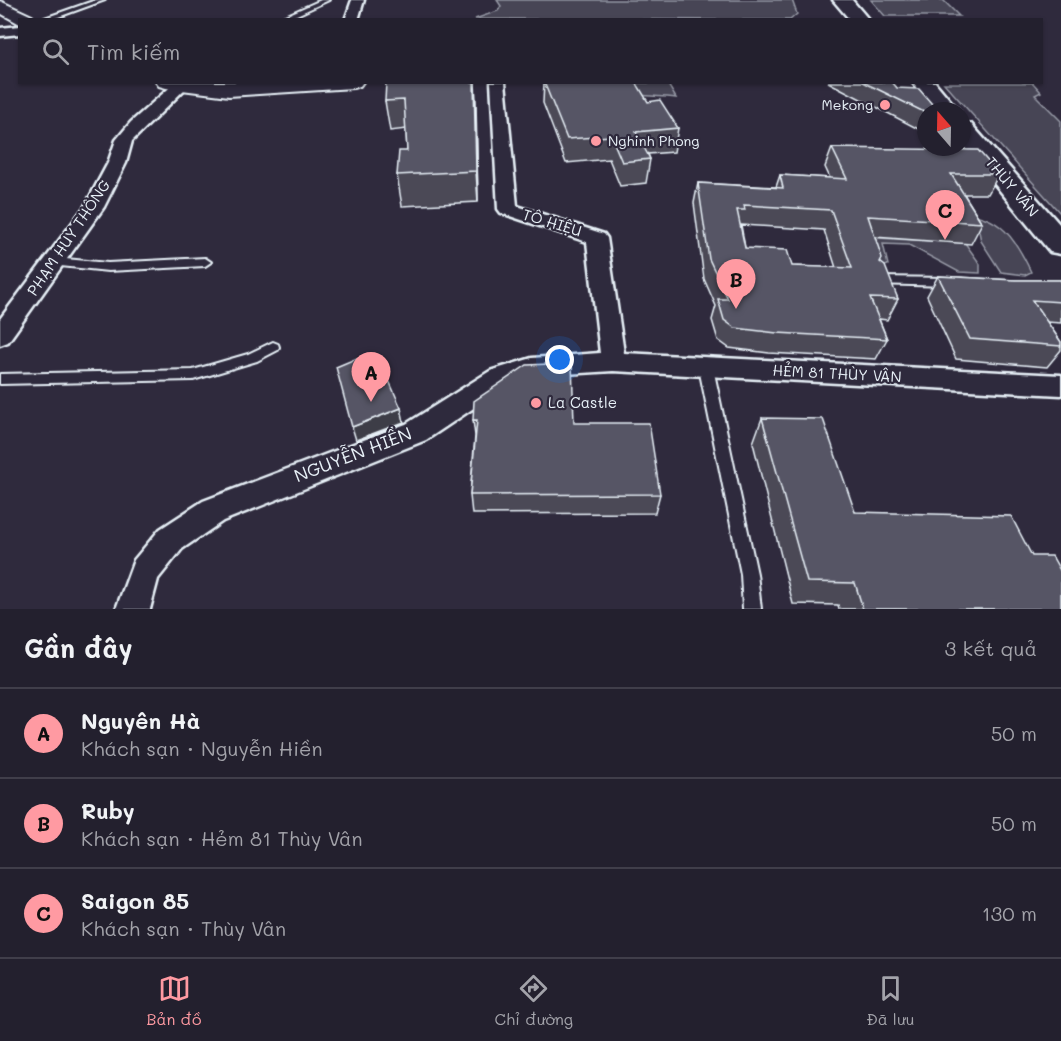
<!DOCTYPE html>
<html lang="vi">
<head>
<meta charset="utf-8">
<style>
  :root { --surface:#23202e; --page:#2b2836; --text:#f1f3f6; --muted:#a3a3aa; --line:#403e4a; --accent:#ff9aa2 }
  body { margin:0; font-family:Mali,sans-serif; background:var(--page); color:var(--text) }
  .compass { position:absolute; left:917px; top:102px; width:54px; height:54px; border-radius:50%; background:var(--surface); box-shadow:0 2px 4px #0004; rotate:340deg }
  .you { position:absolute; left:560px; top:360px; width:21px; height:21px; margin:-15px; border:4px solid #fff; border-radius:50%; background:#1a73e8; box-shadow:0 0 0 9px #1a73e833 }
  .badge { display:grid; place-items:center; width:39px; height:39px; border-radius:50%; background:var(--accent); color:#111; font-size:20px; font-weight:700 }
  .pin { position:absolute; translate:-50% -50px; filter:drop-shadow(0 2px 3px #0008) }
  .pin::after { content:''; position:absolute; top:32px; width:21px; height:18px; background:inherit; clip-path:polygon(0 0,100% 0,50% 100%) }
  .list { margin:0; padding:0; list-style:none }
  h2 { display:flex; justify-content:space-between; align-items:center; height:78px; margin:0; padding:0 24px; font-size:26px }
  h2 small { font-size:20px; font-weight:400; color:var(--muted) }
  .list li { display:grid; grid-template-columns:39px 1fr auto; gap:18px; align-items:center; box-sizing:border-box; height:90px; padding:0 24px; border-top:2px solid var(--line) }
  .list b { display:block; font-size:22px; white-space:nowrap }
  .list p { margin:0; font-size:20px; white-space:nowrap; color:var(--muted) }
  .list em { font-size:20px; font-style:normal; color:var(--muted) }
  .icon { flex:none; width:33px; height:33px; fill:none; stroke:currentColor; stroke-width:2; stroke-linecap:round; stroke-linejoin:round }
  .map { position:relative; flex:none; width:1061px; height:609px; overflow:hidden }
  .search { position:absolute; background:var(--surface); box-shadow:0 2px 4px #0004; left:18px; right:18px; top:18px; height:66px; display:flex; align-items:center; gap:15px; box-sizing:border-box; padding:0 21px; border-radius:0px; color:var(--muted); font-size:22px }
  .sheet { height:348px; background:var(--surface) }
  nav { display:flex; justify-content:space-around; align-items:center; box-sizing:border-box; height:84px; border-top:2px solid var(--line); background:var(--surface); font-size:16px; color:var(--muted) }
  nav a { display:grid; justify-items:center; gap:3px }
  nav .on { color:var(--accent) }
  .map>svg:first-child { display:block }
  .green { fill:#464455; stroke:#979aa6; stroke-width:1.5 }
  .lines { fill:none; stroke-linecap:round; stroke-linejoin:round }
  .service-casing { stroke:#e8f1f8; stroke-width:4 }
  .minor-casing { stroke:#e8f1f8; stroke-width:5 }
  .secondary-casing { stroke:#e8f1f8; stroke-width:4 }
  .primary-casing { stroke:#e8f1f8; stroke-width:5 }
  .service { fill:#2f2a3d; fill-rule:evenodd }
  .minor { fill:#2f2a3d; fill-rule:evenodd }
  .secondary { fill:#2f2a3d; fill-rule:evenodd }
  .primary { fill:#2f2a3d; fill-rule:evenodd }
  .wall { fill:#4b4957; stroke:#e8f1f8; stroke-width:1.5; fill-rule:evenodd }
  .shaded-wall { fill:#3d3c47; stroke:#e8f1f8; stroke-width:1.5 }
  .building { fill:#575565; stroke:#e8f1f8; stroke-width:1.5; fill-rule:evenodd }
  .poi-dot { fill:#ff9aa2; stroke:#2f2a3d; stroke-width:2 }
  .labels { text-anchor:middle; stroke-width:4.5; stroke-linejoin:round; paint-order:stroke }
  .far-poi-label { font-size:14px; fill:#e8f1f8; stroke:#2f2a3d; text-anchor:end }
  .street-label { font-size:15px; fill:#e8f1f8; stroke:#2f2a3d }
  .poi-label { font-size:15px; fill:#e8f1f8; stroke:#2f2a3d; text-anchor:start }
  .near-street-label { font-size:18px; fill:#e8f1f8; stroke:#2f2a3d }
</style>
</head>
<body>
<div class="map">
<svg width="1061" height="609" viewBox="0 0 1061 609">
  <rect width="100%" height="100%" fill="#2f2a3d"/>
  <filter id="ink" filterUnits="userSpaceOnUse"><feTurbulence type="fractalNoise" baseFrequency=".0167" numOctaves="2"/><feDisplacementMap in="SourceGraphic" scale="12" xChannelSelector="R" yChannelSelector="G"/><feConvolveMatrix kernelMatrix="1 2 1 2 8 2 1 2 1" color-interpolation-filters="sRGB"/></filter>
  <g filter="url(#ink)">
    <path class="green" d="M497 0H792L797 14 790 20 475 19 498 11 501 6Z
      M871 0H943L959 16H885Z
      M591 83H667L676 98C650 95 613 97 591 83Z
      M944 83H1033L1041 92 1035 95 1061 121V214Z
      M962 214C1000 214 1016 240 1031 272L1025 275 1001 272 981 241 979 231Z
      M874 227 878 238 965 243 980 264V273L959 272 909 245 883 244 888 265 870 271Z"/>
    <g class="lines">
      <g class="service-casing">
        <path id="service" d="M96 0H105L50 20H39Z
          M321 0H329L286 20H276Z
          M55 258 108 263 205 258 211 262 205 266 108 271 51 265 49 262 51 259Z
          M878 277 949 278 955 282 949 286 874 284 872 281Z
          M273 342 278 344 279 347 278 350 257 361 193 380 0 384V374L193 370 248 354Z
          M706 363 711 364 713 368 757 574 761 609H743L741 574 699 368 701 364Z"/>
      </g>
      <g class="minor-casing">
        <path id="minor" d="M352 0H364L358 20H345Z
          M20 26V34L0 36V28Z
          M176 82H188L189 85 132 141 126 163 104 207 8 342 0 345V319L85 206 108 163 116 140 131 122Z
          M491 82H505L517 206 604 234 607 238 624 353 1061 375V395L613 371 533 376 508 385 426 440 223 521 182 549 158 579 150 609H116L134 560 160 529 203 501 406 424 490 371 532 358 600 353 587 242 501 213 498 209Z"/>
      </g>
      <g class="secondary-casing">
        <path id="secondary" d="M0 1 32 16 35 20H20V24L0 13Z
          M156 82H363L360 86 353 88 229 96 166 88 159 86Z"/>
      </g>
      <g class="primary-casing">
        <path id="primary" d="M833 0H852L869 20H850Z
          M912 82H935L959 111H935Z
          M962 122 971 124 1061 226V254L1050 252 962 144Z"/>
      </g>
      <use href="#service" class="service"/>
      <use href="#minor" class="minor"/>
      <use href="#secondary" class="secondary"/>
      <use href="#primary" class="primary"/>
    </g>
    <path class="wall" d="M475 82 478 202 402 206 397 175 407 151 406 129 390 131 385 101Z
      M544 82H579L678 128 674 152 648 154 650 159 646 183 620 186 609 159 566 163 543 103Z
      M828 82H892L897 88 926 111V133Z
      M832 148 999 174 988 194H964L982 223 971 244 875 237 880 262 898 299 887 320 879 319 887 339 876 359 769 353 729 348 718 340 712 320 716 306 704 279 694 203 698 183 776 187 780 175 830 178 825 167ZM741 225 824 230 836 268 792 266 745 248Z
      M938 276 1015 280H1061V323L1047 322 1061 342V350L1047 367 956 359 927 296Z
      M762 418 855 512 1061 609H839L838 605 793 604 753 443Z
      M473 420 574 423 660 494 655 513 472 514 470 495 475 436Z"/>
    <path class="shaded-wall" d="M475 82 476 102 478 202 476 171Z
      M401 408 404 422 356 440 352 427Z"/>
    <path class="building" d="M386 82H474L476 171 397 175 399 151H407L404 100 385 101Z
      M544 82H579V84L636 82 648 102 660 100 678 128 636 132 650 159 622 162 611 136 567 139Z
      M863 82H892L897 88 919 89 938 111H926V113Z
      M832 148 978 150 999 174H951L982 223 868 216 882 258 880 262 885 266 898 299 870 298 887 339 777 333 735 328 724 320 718 299H728L709 259 698 183 783 188 780 175 847 179ZM744 205 831 210 852 268 792 266 787 250 745 248 737 210H745Z
      M938 276 1015 280H1061V302L1032 300 1061 342V346L970 339Z
      M355 359 380 360 401 408 352 427 336 367Z
      M572 363 574 423H649L660 494 470 495 477 420H473L474 401 527 365Z
      M762 418 823 419 855 512 1011 516 1032 556H1052L1061 572V609H863L855 583 807 582Z"/>
  </g>
  <g class="poi-dot">
    <circle cx="885" cy="105" r="6"/>
    <circle cx="596" cy="141" r="6"/>
    <circle cx="536" cy="403" r="6"/>
  </g>
  <g class="labels">
    <g class="far-poi-label">
      <text x="873" y="110">Mekong</text>
      <text x="608" y="146" text-anchor="start">Nghinh Phong</text>
    </g>
    <g class="street-label">
      <text transform="translate(1012 187) rotate(50)" y="5">THÙY VÂN</text>
      <text transform="translate(552 223) rotate(17)" y="5">TÔ HIỆU</text>
      <text transform="translate(69 238) rotate(-56)" y="5">PHẠM HUY THÔNG</text>
      <text transform="translate(837 374) rotate(3)" y="5">HẺM 81 THÙY VÂN</text>
    </g>
    <g class="poi-label">
      <text x="548" y="408">La Castle</text>
    </g>
    <g class="near-street-label">
      <text transform="translate(353 455) rotate(-21)" y="6">NGUYỄN HIỀN</text>
    </g>
  </g>
</svg>
<svg class="compass" viewBox="-18 -18 36 36"><path d="M0-13l5 13h-10z" fill="#e53935"/><path d="M0 13l5-13h-10z" fill="#a3a3aa"/></svg>
<div class="you"></div>
<div class="pin badge" style="left:371px;top:402px">A</div>
<div class="pin badge" style="left:736px;top:309px">B</div>
<div class="pin badge" style="left:945px;top:240px">C</div>
<div class="search"><svg class="icon" aria-label="search" viewBox="0 0 24 24"><circle cx="10" cy="10" r="6"/><path d="M15 15l6 6"/></svg>Tìm kiếm</div>
</div>
<section class="sheet">
<h2>Gần đây<small>3 kết quả</small></h2>
<ul class="list">
<li><span class="badge">A</span><div><b>Nguyên Hà</b><p>Khách sạn · Nguyễn Hiền</p></div><em>50 m</em></li>
<li><span class="badge">B</span><div><b>Ruby</b><p>Khách sạn · Hẻm 81 Thùy Vân</p></div><em>50 m</em></li>
<li><span class="badge">C</span><div><b>Saigon 85</b><p>Khách sạn · Thùy Vân</p></div><em>130 m</em></li>
</ul>
</section>
<nav>
<a class="on"><svg class="icon" aria-label="map" viewBox="0 0 24 24"><path d="M3 6l6-2 6 2 6-2v14l-6 2-6-2-6 2zM9 4v14M15 6v14"/></svg>Bản đồ</a>
<a><svg class="icon" aria-label="directions" viewBox="0 0 24 24"><path d="M12 3l9 9-9 9-9-9zM9 14v-3h6M13 9l2 2-2 2"/></svg>Chỉ đường</a>
<a><svg class="icon" aria-label="saved" viewBox="0 0 24 24"><path d="M7 4h10v16l-5-4-5 4z"/></svg>Đã lưu</a>
</nav>
</body>
</html>
